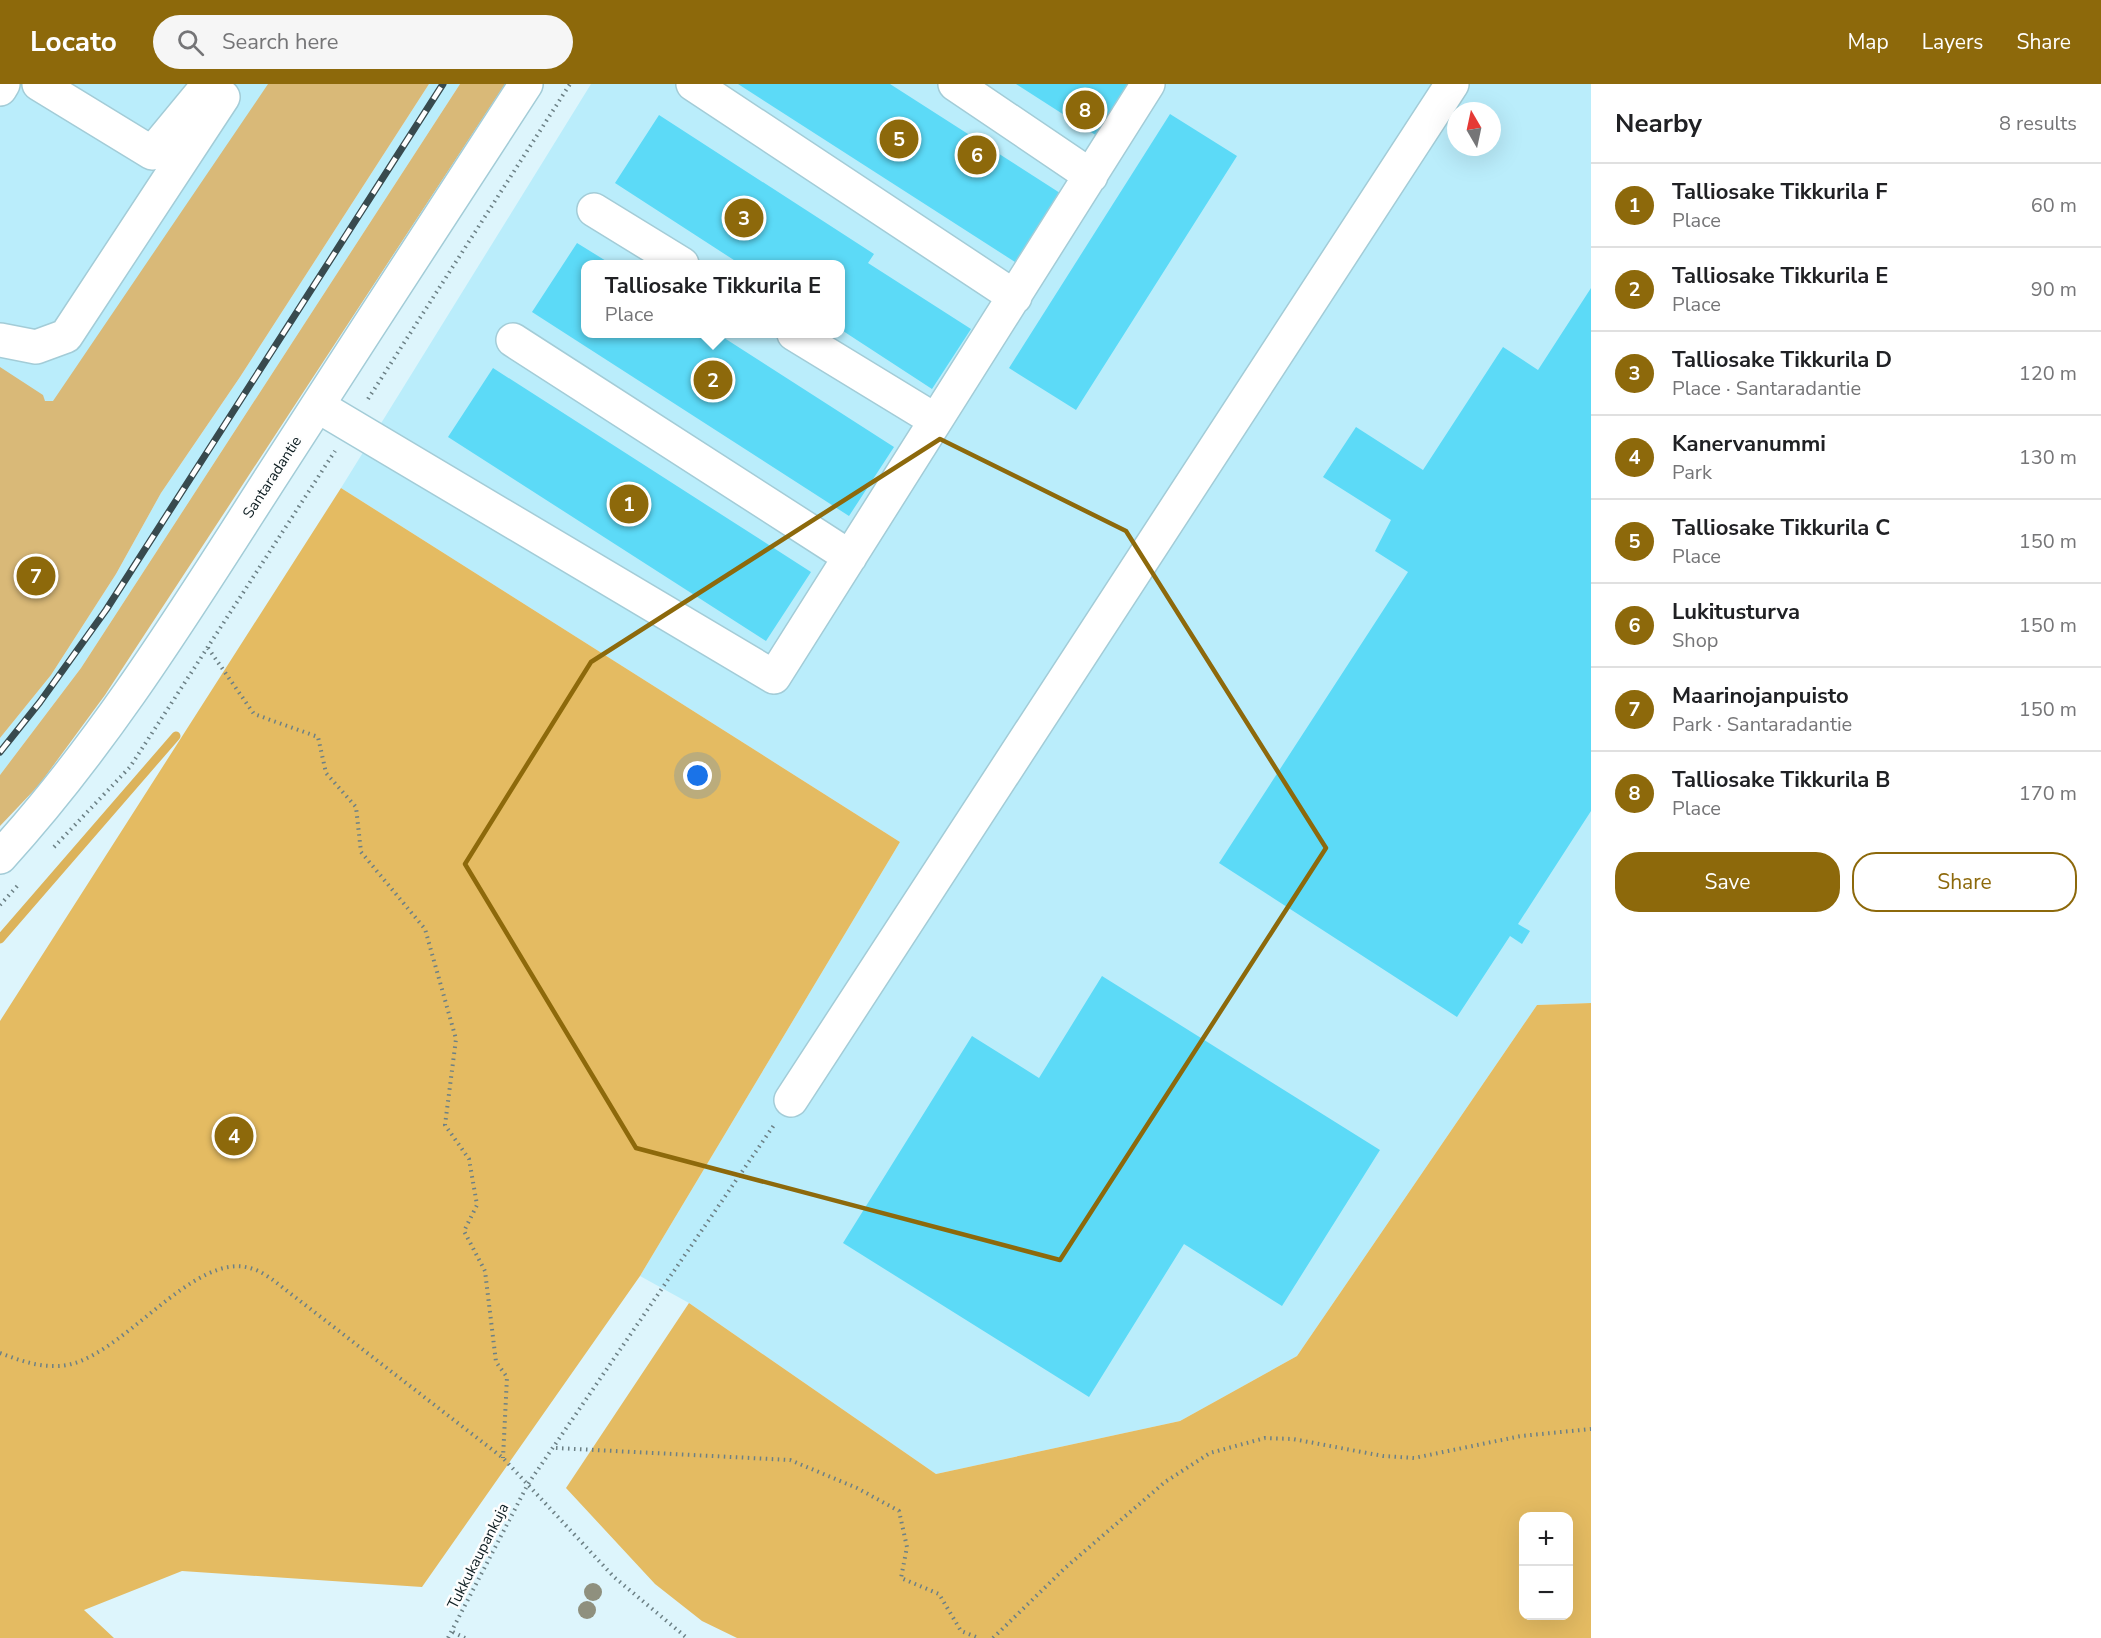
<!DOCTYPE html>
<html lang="en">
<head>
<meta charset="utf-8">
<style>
  :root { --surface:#fff; --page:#f6f6f6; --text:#202124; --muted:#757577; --line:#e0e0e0; --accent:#8d690b }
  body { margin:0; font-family:"Nunito Sans",sans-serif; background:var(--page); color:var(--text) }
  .controls { position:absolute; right:18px; bottom:18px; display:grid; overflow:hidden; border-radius:12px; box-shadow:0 6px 24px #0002 }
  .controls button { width:54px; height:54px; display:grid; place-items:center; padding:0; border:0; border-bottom:2px solid var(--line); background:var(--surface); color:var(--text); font:30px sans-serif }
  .compass { position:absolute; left:1447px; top:18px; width:54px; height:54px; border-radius:50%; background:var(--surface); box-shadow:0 6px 24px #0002; rotate:351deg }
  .you { position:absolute; left:698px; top:692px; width:21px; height:21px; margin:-15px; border:4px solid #fff; border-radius:50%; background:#1a73e8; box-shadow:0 0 0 9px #1a73e833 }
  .badge { display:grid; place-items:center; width:39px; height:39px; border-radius:50%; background:var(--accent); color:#fff; font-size:20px; font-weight:700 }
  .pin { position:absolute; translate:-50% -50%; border:3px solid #fff; box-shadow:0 2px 6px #0006 }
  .popup { position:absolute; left:581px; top:176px; width:264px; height:78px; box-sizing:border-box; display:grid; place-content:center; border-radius:12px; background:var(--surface); filter:drop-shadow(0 2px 4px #0005); font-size:20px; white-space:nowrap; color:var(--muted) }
  .popup b { font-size:22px; color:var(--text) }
  .popup::after { content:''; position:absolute; left:50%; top:100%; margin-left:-12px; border:12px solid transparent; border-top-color:var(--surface) }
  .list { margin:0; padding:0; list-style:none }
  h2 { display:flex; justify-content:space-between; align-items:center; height:78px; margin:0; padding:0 24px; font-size:26px }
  h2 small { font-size:20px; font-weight:400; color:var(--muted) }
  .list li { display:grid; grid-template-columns:39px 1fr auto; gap:18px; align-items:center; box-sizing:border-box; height:84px; padding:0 24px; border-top:2px solid var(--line) }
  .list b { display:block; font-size:22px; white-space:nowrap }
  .list p { margin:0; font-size:20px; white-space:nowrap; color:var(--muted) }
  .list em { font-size:20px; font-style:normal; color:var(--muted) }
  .actions { display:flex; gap:12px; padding:18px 24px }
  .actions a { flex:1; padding:14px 0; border:2px solid var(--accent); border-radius:24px; text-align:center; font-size:21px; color:var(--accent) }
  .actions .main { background:var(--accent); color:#fff }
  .icon { flex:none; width:33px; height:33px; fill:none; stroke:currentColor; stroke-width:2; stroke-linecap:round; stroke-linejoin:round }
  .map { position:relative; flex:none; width:1591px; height:1554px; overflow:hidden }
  header { display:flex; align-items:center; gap:36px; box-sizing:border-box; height:84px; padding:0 30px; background:var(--accent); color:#fff }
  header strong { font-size:28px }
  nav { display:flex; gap:33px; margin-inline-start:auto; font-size:21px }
  .search { width:420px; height:54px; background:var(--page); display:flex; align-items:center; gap:15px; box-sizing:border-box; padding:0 21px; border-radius:33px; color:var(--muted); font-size:22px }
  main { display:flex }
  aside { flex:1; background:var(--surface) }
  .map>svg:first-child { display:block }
  .built { fill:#baedfb; fill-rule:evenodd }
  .green { fill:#d9b978 }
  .forest { fill:#e4bb62; fill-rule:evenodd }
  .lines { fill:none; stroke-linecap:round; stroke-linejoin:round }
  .stream { stroke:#dcb35b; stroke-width:9 }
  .building { fill:#5cdaf7 }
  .minor-casing { stroke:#a3ccd7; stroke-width:36 }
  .path { stroke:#6c8085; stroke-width:4; stroke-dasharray:1.5 4.5; stroke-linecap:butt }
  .minor { stroke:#fff; stroke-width:33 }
  .rail-casing { stroke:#384a4e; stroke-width:7 }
  .rail { stroke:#fefefe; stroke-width:4.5; stroke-dasharray:14; stroke-linecap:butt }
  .tree { fill:#8f907e }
  .marked { fill:none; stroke:#8d690b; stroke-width:4.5; stroke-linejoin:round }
  .labels { text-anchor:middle; stroke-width:5; stroke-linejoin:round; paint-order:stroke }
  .street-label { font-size:15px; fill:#0d1d21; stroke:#fefefe }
</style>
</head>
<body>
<header>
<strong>Locato</strong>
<div class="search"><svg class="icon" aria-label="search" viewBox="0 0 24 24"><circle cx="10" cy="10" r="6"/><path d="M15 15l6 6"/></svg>Search here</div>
<nav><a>Map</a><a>Layers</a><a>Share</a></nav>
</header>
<main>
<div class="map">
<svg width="1591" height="1554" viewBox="0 0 1591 1554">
  <rect width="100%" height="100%" fill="#ddf5fc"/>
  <path class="built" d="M0 0H288L47 349 0 317Z
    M429 0H460L81 584 0 691V654L51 591 116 490 161 409 240 293Z
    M591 0H1591V919L1537 921 1297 1272 1180 1337 936 1390 689 1219 640 1192 900 758 341 404ZM1456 27H1492V63H1456ZM586 180H840V250H586Z"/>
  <path class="green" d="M268 0H429L240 293 161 409 116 490 51 591 0 654V283L43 311 45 317H53Z
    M460 0H505L105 611 39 701 0 742V691L81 584Z"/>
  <path class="forest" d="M341 404 900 758 640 1192 422 1503 182 1487 84 1526 114 1554H0V937Z
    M1591 919V1554H737L702 1537 655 1500 566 1404 689 1219 936 1390 1180 1337 1297 1272 1537 921ZM1568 1432V1532H1524V1432Z"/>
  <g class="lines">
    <path class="stream" d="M0 855 176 652"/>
  </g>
  <path class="building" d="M738 0H890L1060 109 1015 178Z
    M1016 0H1130L1097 52Z
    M1170 30 1237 72 1076 326 1009 284Z
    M659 31 874 170 868 179 971 245 932 305 840 245V180H740L615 99Z
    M577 159 611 180H586V250H718L894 363 849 432 532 228Z
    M1591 204V727L1518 840 1530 847 1522 860 1510 852 1457 933 1219 779 1408 488 1375 467 1391 436 1323 393 1356 343 1423 386 1503 263 1538 286Z
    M493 284 811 488 766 557 448 353Z
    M1102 892 1380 1066 1282 1222 1184 1160 1089 1313 843 1159 972 952 1039 994Z"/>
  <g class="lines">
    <g class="minor-casing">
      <path id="minor" d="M39 0 152 69 209 0
        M693 0 1015 213
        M955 0 1091 92
        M0 5 3 0
        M594 126 682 180
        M794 250 935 336
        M0 256 36 263 66 252 223 13
        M513 256 850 473
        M318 322 774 593 1148 0
        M0 773C105 658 186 526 270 395 355 263 440 132 526 0
        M791 1016 1452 0"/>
    </g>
    <path class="path" d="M368 315 570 0
      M208 564 254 630 318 653 326 689 356 723 361 768 425 845 456 955 445 1041 469 1075 477 1121 464 1147 485 1187 496 1278 507 1293 503 1374
      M54 763 130 683 335 367
      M0 821 20 799
      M0 1269C19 1276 37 1283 58 1282 119 1281 193 1163 253 1185 260 1187 267 1192 273 1196L503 1374 614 1493 687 1554
      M556 1364 790 1376 857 1404 899 1427 907 1463 901 1494 939 1510 961 1547 979 1554
      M453 1548 465 1554
      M448 1554 528 1400 774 1041
      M993 1554 1065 1484 1165 1398 1210 1369 1265 1354 1293 1355 1383 1372 1414 1374 1521 1352 1591 1345"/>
    <use href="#minor" class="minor"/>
    <g class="rail-casing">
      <path id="rail" d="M0 668 40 618 106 526 443 0"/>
    </g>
    <use href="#rail" class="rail"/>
  </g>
  <g class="tree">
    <circle cx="593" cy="1508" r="9"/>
    <circle cx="587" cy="1526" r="9"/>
  </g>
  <path class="marked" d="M940 355 1126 447 1326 764 1060 1176 636 1064 465 780 591 578Z"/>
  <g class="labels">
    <g class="street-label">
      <text transform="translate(272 393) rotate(-57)" y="5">Santaradantie</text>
      <text transform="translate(478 1472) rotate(-63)" y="5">Tukkukaupankuja</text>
    </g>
  </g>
</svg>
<div class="controls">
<button>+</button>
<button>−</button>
</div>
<svg class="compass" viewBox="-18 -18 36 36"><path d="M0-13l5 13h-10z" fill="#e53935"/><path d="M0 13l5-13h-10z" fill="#757577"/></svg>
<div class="you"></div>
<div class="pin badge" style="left:629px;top:420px">1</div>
<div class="pin badge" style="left:713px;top:296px">2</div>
<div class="popup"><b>Talliosake Tikkurila E</b>Place</div>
<div class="pin badge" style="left:744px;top:134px">3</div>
<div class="pin badge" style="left:234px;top:1052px">4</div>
<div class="pin badge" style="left:899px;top:55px">5</div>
<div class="pin badge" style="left:977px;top:71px">6</div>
<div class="pin badge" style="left:36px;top:492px">7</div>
<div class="pin badge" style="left:1085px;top:26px">8</div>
</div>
<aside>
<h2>Nearby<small>8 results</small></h2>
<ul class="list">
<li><span class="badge">1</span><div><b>Talliosake Tikkurila F</b><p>Place</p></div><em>60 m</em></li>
<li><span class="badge">2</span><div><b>Talliosake Tikkurila E</b><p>Place</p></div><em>90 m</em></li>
<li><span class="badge">3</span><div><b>Talliosake Tikkurila D</b><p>Place · Santaradantie</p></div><em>120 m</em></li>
<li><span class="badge">4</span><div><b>Kanervanummi</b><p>Park</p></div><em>130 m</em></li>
<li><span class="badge">5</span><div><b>Talliosake Tikkurila C</b><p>Place</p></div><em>150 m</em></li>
<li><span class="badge">6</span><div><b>Lukitusturva</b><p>Shop</p></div><em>150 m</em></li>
<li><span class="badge">7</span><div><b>Maarinojanpuisto</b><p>Park · Santaradantie</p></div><em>150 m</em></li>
<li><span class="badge">8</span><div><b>Talliosake Tikkurila B</b><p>Place</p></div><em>170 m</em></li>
</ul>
<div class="actions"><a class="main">Save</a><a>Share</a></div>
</aside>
</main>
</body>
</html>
